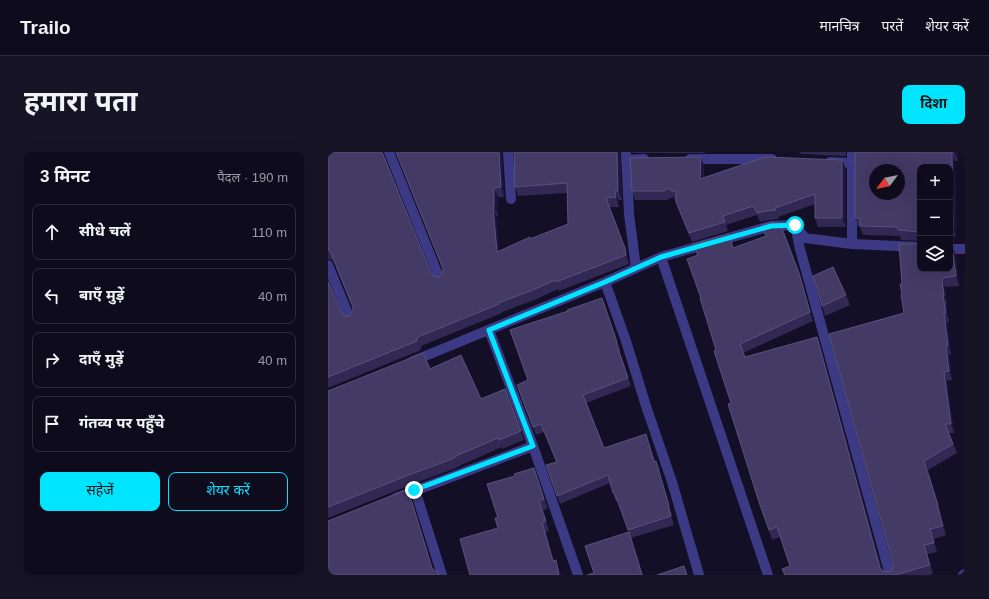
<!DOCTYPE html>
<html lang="hi">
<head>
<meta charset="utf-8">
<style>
  :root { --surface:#0e0b1c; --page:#171425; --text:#f1f3f6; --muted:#9b9ba3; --line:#2e2b3b; --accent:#00e5ff }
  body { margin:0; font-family:Arial,"Noto Sans Devanagari",sans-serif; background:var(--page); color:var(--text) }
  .controls { position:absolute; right:12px; top:12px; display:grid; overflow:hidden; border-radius:8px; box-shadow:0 4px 16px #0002 }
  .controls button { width:36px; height:36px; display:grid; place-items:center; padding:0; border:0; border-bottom:1px solid var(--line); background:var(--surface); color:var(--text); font:20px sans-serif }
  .compass { position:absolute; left:541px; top:12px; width:36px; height:36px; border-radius:50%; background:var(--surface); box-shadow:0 4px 16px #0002; rotate:238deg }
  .stop { position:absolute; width:12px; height:12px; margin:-9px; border:3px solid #00e5ff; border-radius:50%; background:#fff }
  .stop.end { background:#00e5ff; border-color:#fff; box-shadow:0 1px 4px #0008 }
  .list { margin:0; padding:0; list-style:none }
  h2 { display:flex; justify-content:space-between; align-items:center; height:52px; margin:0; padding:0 16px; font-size:17px }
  h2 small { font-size:13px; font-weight:400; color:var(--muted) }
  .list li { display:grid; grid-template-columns:26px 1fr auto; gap:12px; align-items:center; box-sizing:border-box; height:56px; margin:0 8px 8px; padding:0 8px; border:1px solid var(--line); border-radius:8px }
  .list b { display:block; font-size:15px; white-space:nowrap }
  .list em { font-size:13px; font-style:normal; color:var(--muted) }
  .actions { display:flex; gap:8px; padding:12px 16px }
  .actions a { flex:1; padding:9px 0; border:1px solid var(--accent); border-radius:8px; text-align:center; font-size:14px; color:var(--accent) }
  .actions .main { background:var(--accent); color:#111 }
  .icon { flex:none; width:22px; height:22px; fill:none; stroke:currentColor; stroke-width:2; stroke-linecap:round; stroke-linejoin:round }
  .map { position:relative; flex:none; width:637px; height:423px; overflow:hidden; border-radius:8px }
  header { display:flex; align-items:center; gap:24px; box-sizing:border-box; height:56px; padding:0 20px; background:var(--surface); border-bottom:1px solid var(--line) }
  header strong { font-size:19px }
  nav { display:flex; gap:22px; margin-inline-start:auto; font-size:14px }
  .intro { display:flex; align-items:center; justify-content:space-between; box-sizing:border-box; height:96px; padding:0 24px }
  h1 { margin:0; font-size:28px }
  .button { padding:10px 18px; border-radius:8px; background:var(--accent); color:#111; font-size:14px; font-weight:700 }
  main { display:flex; gap:24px; padding:0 24px }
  aside { flex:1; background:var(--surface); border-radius:8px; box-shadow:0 4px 16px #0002 }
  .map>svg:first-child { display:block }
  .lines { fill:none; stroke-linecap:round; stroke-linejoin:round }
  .street { stroke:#3d3a85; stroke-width:10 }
  .wall { fill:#312854 }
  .shaded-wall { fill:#1d163a }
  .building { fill:#433a66; stroke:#5a527e; fill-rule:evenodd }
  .route { stroke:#00e5ff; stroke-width:5 }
</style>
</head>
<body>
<header>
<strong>Trailo</strong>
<nav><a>मानचित्र</a><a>परतें</a><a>शेयर करें</a></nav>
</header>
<div class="intro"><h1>हमारा पता</h1><a class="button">दिशा</a></div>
<main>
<aside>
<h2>3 मिनट<small>पैदल · 190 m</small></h2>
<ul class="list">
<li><svg class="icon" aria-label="ahead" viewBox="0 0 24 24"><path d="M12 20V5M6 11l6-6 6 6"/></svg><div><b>सीधे चलें</b></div><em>110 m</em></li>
<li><svg class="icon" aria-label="left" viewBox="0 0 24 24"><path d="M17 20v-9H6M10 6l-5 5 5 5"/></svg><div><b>बाएँ मुड़ें</b></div><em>40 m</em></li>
<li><svg class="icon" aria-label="right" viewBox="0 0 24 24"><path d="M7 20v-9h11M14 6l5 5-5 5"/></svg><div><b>दाएँ मुड़ें</b></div><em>40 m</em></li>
<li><svg class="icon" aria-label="arrive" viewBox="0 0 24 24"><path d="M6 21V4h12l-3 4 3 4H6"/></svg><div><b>गंतव्य पर पहुँचे</b></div></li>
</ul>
<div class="actions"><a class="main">सहेजें</a><a>शेयर करें</a></div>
</aside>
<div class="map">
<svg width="637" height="423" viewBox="0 0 637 423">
  <rect width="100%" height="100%" fill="#130f26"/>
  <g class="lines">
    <path class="street" d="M61 0 112 128
      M180 0 183 47
      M298 0 301 62 308 116
      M362 7H444
      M298 8 316 7
      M502 10 524 11
      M467 73 472 97 562 423
      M524 92V0
      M622 97H637
      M333 105 443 74 467 73 477 86 524 92 592 95
      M0 113 22 167
      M277 130 298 189 318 254 344 330 371 423
      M161 178 205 294 250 423
      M85 209 277 130 333 105 440 423
      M87 338 114 423
      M68 346 205 294
      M635 423 637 422"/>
  </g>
  <path class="wall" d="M0 0 55 1 103 121 105 124 111 125 114 122 115 117 68 0H174L176 45H170V64H168L171 99 240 72 239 41 190 44 187 35 186 0H292L294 48H291V55H281L300 105 301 112 231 139 230 137 209 147 174 160V161L93 194 94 195 92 196 93 198 0 236V129L13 160 15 163 18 164H21L25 159V157L6 111 4 108 1 107H0Z
    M304 0H377V1H305Z
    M472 0H518V4L473 2Z
    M527 0H630V9H627L628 85H626V90L622 91V15H592V89L573 88 572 84 535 83 532 75H530L527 66Z
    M514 8 518 17V75H490L487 66V52L450 65 451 67 441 68 432 70 429 63 398 73 400 79 364 90 351 59 348 48H347L345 45 339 48H307L304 39 376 14V26Z
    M365 92 406 96 474 130 485 169 415 201 417 205 489 185 492 194 554 418 557 420H560L563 419 565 416 576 161 574 142V132L591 92 624 94 628 104 631 134 617 135 619 153 618 154 621 170 619 171 623 203H621L624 228 619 229 626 281H621L629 301 600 318 613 362H612L618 383 606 387 609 400 599 402 605 422 601 423H457L462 414 452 385 444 388 431 350 388 198 373 146 369 103Z
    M518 143 522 153 497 164 494 154Z
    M274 146 292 198 291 199 303 234 258 251 276 296 321 291 327 309 331 317 344 363H343L346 373 303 386 315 423H259L266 421 301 380 292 356 289 349 288 350 282 331 232 352 218 313 228 310 216 280 208 283 189 233 200 228 240 159Z
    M102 217 153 247 177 237 196 288 174 297V295L133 313 128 316 85 332 0 366V239Z
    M206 316 220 357 215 358 221 379 217 380 225 409 231 418 233 423H142L170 376V366L187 324Z"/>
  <path class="shaded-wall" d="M171 0H174L176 45 173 35Z
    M289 0H292L294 48 290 39Z
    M624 0 627 9 628 85 625 76Z
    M626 0H630V9Z
    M373 5 376 14 375 36 372 27Z
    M514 8 518 17V75L514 66Z
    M166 36 170 45V64L166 55Z
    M287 39 291 48V55L288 45Z
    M165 55 168 64 172 109 169 100Z
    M622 76 626 85V90L623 81Z
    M624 94 628 104 631 134 628 124Z
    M297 96 300 105 301 112 298 103Z
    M471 121 474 130 485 169 482 160Z
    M614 126 617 135 619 153 616 144Z
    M615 144 618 154 621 170 618 161Z
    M616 161 619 171 623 203 620 193Z
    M489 185 492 194 555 423 552 416Z
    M618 194 621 203 624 228 621 219Z
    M616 220 619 229 626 281 623 272Z
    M328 309 331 317 344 363 341 354Z
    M596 309 600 318 613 362 610 353Z
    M80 337 83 347 107 423 104 416Z
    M211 349 215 358 221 379 218 369Z
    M609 353 612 362 618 383 615 374Z
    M602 377 606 387 609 400 606 391Z
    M228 408 231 418 233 423H231Z"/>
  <path class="building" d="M0 0H54L103 121 105 124 111 125 114 122 115 117 68 0H171L173 35 166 36V55H165L169 100 202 85V87L240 72 239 31 187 35 186 0H289L290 39H287L288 45 278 46 297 96 298 103 228 130 227 128 205 138 170 151 171 152 90 185V186L88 187 89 189 0 225V129L13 160 15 163 18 164H21L25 159V155L3 101 0 98Z
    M527 0H624L625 76H622L623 81H622V15H592V80L570 78 569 75 532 74V66H527ZM547 18H571V42H547Z
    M373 5 372 27 437 5 514 8V66H487V42L447 56 448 58 438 59 429 61 425 54 395 64 397 70 361 81 348 50V39H343L342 36 336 39H304L302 6Z
    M441 71H452L471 121 482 160 412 192 417 205 489 185 552 416 554 418 557 420H560L563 419 565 416V412L501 182 576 161 573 143 574 142 572 132H574L571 92H591L592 91V117H622V94H624L628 124 614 126 616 144H615L618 161H616L620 193 618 194 621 219 616 220 623 272H617L625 292 596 309 610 353H609L615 374 602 377 606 391 596 393 602 413 567 423H457L454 417 462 414 449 375 441 378 431 350 400 252 403 251 386 199 388 198 372 146H373L359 107 370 103 365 92 401 82 405 96 438 84 433 73Z
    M505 115 518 143 494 154 485 124Z
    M274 146 289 190H288L300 226 255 243 276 296 318 282 326 310 328 309 341 354 340 355 343 364 300 378 290 350 286 341H285L280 323 229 344 218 313 229 310 213 272 205 275 189 233 200 228 182 178 240 159 239 158Z
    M95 201 102 217 133 203 153 247 177 237 193 279 171 288 170 286 130 303 124 307 81 323 0 355V239Z
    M206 316 216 347 211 349 218 369 214 370 225 409 228 408 231 423H142L132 387 170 376 167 366H170L159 332 187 324 186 322Z
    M80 337 104 416 107 419 110 420 111 423H0V369Z
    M301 380 314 423H259L266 421 257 394Z
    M356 414 359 423H329Z"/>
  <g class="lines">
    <path class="route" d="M86 338 205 294 161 178 277 130 333 105 443 74 467 73"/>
  </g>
</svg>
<div class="controls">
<button>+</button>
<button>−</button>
<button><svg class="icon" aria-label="layers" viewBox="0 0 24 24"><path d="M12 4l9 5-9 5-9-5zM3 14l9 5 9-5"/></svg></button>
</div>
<svg class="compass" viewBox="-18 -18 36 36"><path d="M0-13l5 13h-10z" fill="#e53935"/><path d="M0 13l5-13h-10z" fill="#9b9ba3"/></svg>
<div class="stop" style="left:467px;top:73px"></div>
<div class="stop end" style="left:86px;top:338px"></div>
</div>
</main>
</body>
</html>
